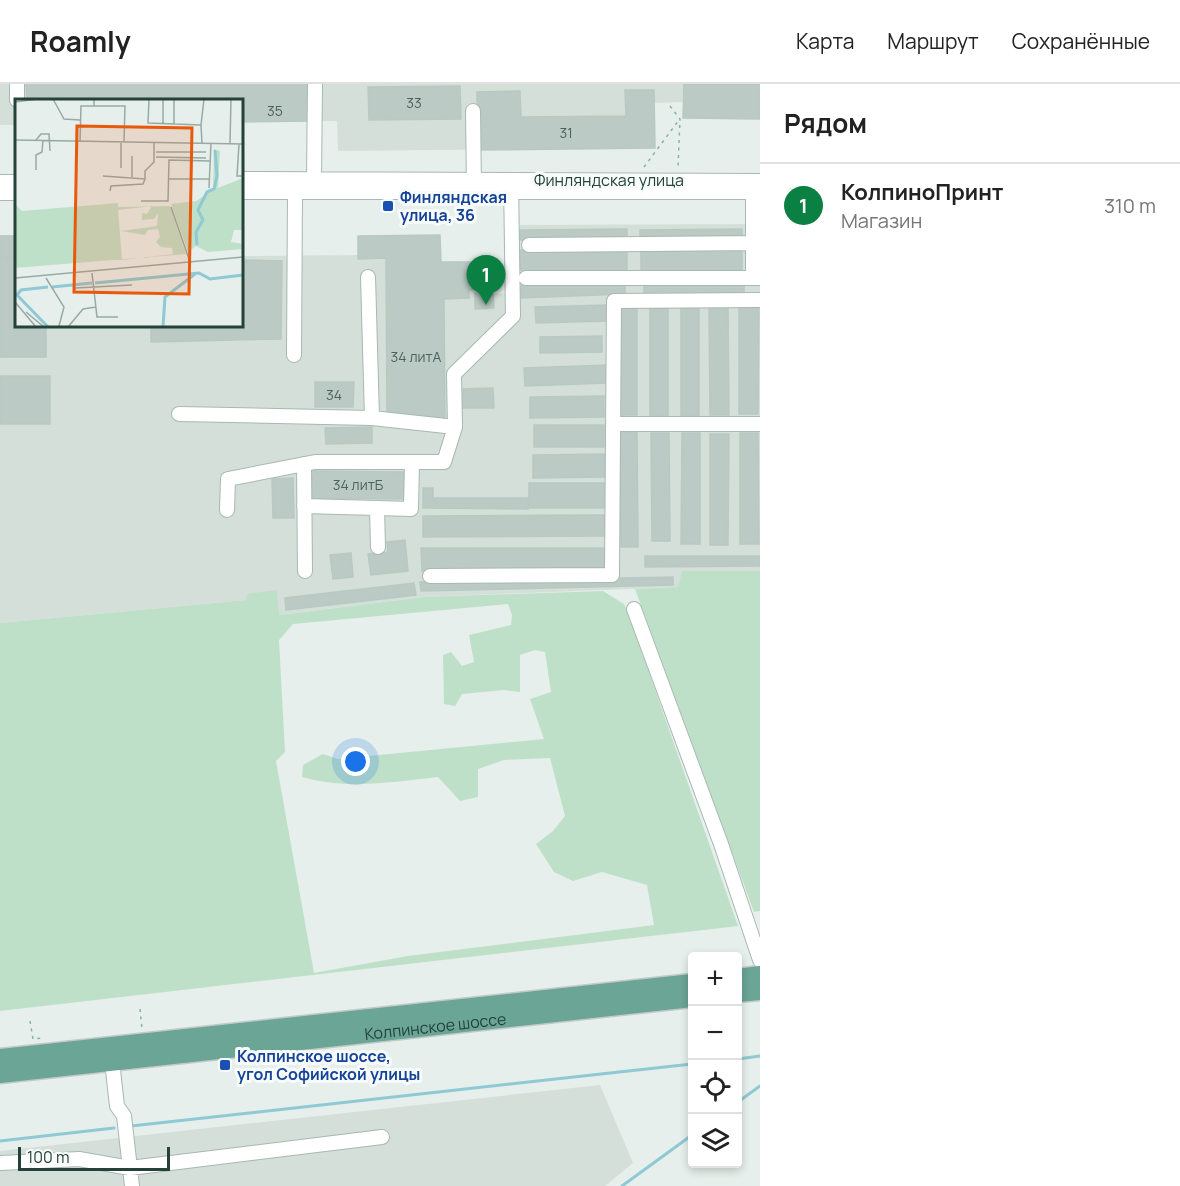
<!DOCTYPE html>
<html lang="ru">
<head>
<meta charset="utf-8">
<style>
  :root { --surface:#fff; --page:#f6f6f6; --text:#222; --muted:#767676; --line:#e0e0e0; --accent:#0b8043 }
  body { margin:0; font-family:Manrope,sans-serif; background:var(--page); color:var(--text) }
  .controls { position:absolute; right:18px; bottom:18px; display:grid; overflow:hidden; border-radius:6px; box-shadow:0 3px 9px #0003 }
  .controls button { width:54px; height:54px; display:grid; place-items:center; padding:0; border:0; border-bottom:2px solid var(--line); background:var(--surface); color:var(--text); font:30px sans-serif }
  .scale { position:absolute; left:18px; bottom:15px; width:152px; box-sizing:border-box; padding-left:6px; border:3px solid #24423a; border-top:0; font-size:16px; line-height:21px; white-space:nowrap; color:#24423a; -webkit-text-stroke:4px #f7fbf9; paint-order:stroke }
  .you { position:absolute; left:356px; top:678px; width:21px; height:21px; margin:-15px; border:4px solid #fff; border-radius:50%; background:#1a73e8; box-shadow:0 0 0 9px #1a73e833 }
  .badge { display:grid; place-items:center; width:39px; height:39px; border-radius:50%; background:var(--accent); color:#fff; font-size:20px; font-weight:700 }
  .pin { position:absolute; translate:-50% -50px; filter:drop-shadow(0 2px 3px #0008) }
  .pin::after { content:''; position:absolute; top:32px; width:21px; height:18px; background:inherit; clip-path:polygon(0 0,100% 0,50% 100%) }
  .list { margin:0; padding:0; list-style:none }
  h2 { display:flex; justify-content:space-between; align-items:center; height:78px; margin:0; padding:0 24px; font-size:26px }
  h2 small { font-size:20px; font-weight:400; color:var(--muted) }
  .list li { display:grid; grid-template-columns:39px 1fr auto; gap:18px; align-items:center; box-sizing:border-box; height:84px; padding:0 24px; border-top:2px solid var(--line) }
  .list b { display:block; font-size:22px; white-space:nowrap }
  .list p { margin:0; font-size:20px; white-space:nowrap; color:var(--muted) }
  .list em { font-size:20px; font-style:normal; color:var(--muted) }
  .icon { flex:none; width:33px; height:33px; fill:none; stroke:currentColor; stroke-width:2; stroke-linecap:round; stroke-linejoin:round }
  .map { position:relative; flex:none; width:760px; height:1102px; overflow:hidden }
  header { display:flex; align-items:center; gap:36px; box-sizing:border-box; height:84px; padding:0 30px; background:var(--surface); border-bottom:2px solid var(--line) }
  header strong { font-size:28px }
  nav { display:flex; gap:33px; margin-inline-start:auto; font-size:21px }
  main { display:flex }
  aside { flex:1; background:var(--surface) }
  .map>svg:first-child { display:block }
  .built { fill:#d4dfda }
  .green { fill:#bfe0c8; fill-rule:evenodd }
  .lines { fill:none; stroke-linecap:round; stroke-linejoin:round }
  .stream { stroke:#8ec9d4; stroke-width:3 }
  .building { fill:#bbcac4; stroke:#b8c9c2; stroke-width:1.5 }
  .minor-casing { stroke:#a8b8b2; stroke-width:16 }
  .major-casing { stroke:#c2cac8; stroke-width:21 }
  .path { stroke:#86b3a5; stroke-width:1.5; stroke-dasharray:3 4.5; stroke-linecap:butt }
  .minor { stroke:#fff; stroke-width:14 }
  .major { stroke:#6aa596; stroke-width:18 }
  .transit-dot { fill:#1a4fb4; stroke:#f7fbf9; stroke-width:2 }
  .labels { text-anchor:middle; stroke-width:6; stroke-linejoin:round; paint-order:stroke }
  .number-label { font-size:14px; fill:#4a645c }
  .street-label { font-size:16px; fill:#24423a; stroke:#f7fbf9 }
  .transit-label { font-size:16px; font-weight:bold; fill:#164399; stroke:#f7fbf9; text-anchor:start }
  .inset-river { fill:none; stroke:#8ec9d4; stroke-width:3 }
  .inset-road { fill:none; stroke:#98aaa4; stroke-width:1.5 }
  .view { fill:#e8590c; fill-opacity:0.15; stroke:#e8590c; stroke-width:3 }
  .inset-edge { fill:none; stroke:#24423a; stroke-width:3 }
</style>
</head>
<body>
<header>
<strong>Roamly</strong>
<nav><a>Карта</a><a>Маршрут</a><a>Сохранённые</a></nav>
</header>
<main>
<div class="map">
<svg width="760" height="1102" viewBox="0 0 760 1102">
  <rect width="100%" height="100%" fill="#e6efeb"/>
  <path class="built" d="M0 0H760V35L683 34V18L655 19V64L338 67 337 37 242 38V16H16V41H0Z
    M760 140V487H682L679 503 423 513 278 531 276 506 246 516 0 539V151H16V242H242V172L358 171V152L440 151 441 178H475V209L517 210 521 213 520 141Z
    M600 1001 633 1079 605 1102H0V1067Z"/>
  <path class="green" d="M682 487H760V827L754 828 635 505 678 503Z
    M277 506 279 531 423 513 603 507 624 520 627 526 738 842 0 927V539L246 516 247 510ZM508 520 512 531 511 541 469 551 474 578 462 582 451 568 443 571 444 620 455 622 462 610 504 606 520 608V571L535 566 545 568 551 608 530 615 544 655 338 675 323 670 303 681 302 693C347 706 393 698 438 693L460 717 478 713V685L504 676 550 674 565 732 553 747 536 760 554 788 573 797 602 788 647 801 654 841 408 872 314 889 276 677 285 668 279 556 293 540Z"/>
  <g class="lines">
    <path class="stream" d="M738 975 760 972
      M738 1018 760 1002
      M131 1042 692 980
      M0 1057 114 1044
      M622 1102 692 1051"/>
  </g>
  <path class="building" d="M684 0H760V35L683 34Z
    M26 1H309V37L242 38V16H27Z
    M460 2 461 35 369 36 368 3Z
    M625 6H654L655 64 478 66 477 8 520 7 521 33 626 32Z
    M627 145V156H520V146Z
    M742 145V155H640V146Z
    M440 151 441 178H475V206H469V214L444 215 445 336 415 337V332H387L386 174 358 175V152Z
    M0 152H16V174L0 173Z
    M520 166 627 167V187L520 186Z
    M742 166V186L641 187V167Z
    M0 173 16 174V242H46V273H0Z
    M242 176 282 177 281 255 151 258V242H242Z
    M625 198V210L521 214V202Z
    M744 199V210L644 212V201Z
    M475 209H493L494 224 475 225Z
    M650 220H668V332H650Z
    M739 220H759L758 330H739Z
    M607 221 608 237 536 239 535 223Z
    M681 221 699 222V332H681Z
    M709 222H728L729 331H710Z
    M619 223H637V331H619Z
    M602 252V268L540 269V253Z
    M607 281 608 299 525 302 524 284Z
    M0 292H50V340H0Z
    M315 298H354L353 323H315Z
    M493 304 494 324H463V305Z
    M604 312V333L530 334V313Z
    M534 341H604V363H534Z
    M372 343V359L326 360 325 344Z
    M620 348H637L638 463H621Z
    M651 349H669L670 457H652Z
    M682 349H700V460H681Z
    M740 349H758L759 460H740Z
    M710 350H729L728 461H710Z
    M604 370 605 393 533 394V371Z
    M313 387 404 388V415L312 414Z
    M293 394 294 434H273L272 395Z
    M529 399H605V424H529Z
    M423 404H433V414H528V425L423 424Z
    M605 431V452L423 453V432Z
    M405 456 408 487 371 491 368 470 388 468 387 458Z
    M421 464H606V486L422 487Z
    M351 469 353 493 333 495 330 471Z
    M645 472H760V482L645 483Z
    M673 493V501L421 507 420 498Z
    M414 499 416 511 286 526 285 514Z"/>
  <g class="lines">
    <g class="minor-casing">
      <path id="minor" d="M17 0V16
        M473 27 474 105
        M242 95 760 97
        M314 95 315 0
        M0 98H16
        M242 108H760
        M0 109H16
        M529 161 760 159
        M368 193 372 334
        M526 194H760
        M753 194V99
        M294 271 295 108
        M179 330 372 334 455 343 454 290 513 232 511 96
        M614 340H760
        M304 380 305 487
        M304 422 377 424
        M227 426 228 395 315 378H444L455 343
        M378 463 377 424 411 425 412 378
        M430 492 612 491 614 217 760 216
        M634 525 721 760 760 876
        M112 977 117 1022 124 1032 132 1102
        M1 1079 79 1075 130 1084 382 1053"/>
    </g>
    <g class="major-casing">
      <g id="major">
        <path d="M738 894 760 891"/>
        <path d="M738 909 760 907"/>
        <path d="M0 974 692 899"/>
        <path id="s1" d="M0 990 692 914"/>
      </g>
    </g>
    <path class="path" d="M670 22 680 35 678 83
      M644 83 679 36
      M140 925 142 945
      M30 937 33 955 43 954"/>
    <use href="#minor" class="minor"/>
    <use href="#major" class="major"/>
  </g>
  <g class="transit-dot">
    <rect x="382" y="116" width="12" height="12" rx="3"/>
    <rect x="219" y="975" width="12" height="12" rx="3"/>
  </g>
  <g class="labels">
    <g class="number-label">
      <text x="414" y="24">33</text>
      <text x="275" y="32">35</text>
      <text x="566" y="54">31</text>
      <text x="416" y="278">34 литА</text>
      <text x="334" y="316">34</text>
      <text x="358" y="406">34 литБ</text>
    </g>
    <g class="street-label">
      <text x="609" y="102">Финляндская улица</text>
      <text dy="6" stroke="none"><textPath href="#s1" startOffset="438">Колпинское шоссе</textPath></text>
    </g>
    <g class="transit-label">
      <text x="400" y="119">Финляндская<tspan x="400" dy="18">улица, 36</tspan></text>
      <text x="237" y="978">Колпинское шоссе,<tspan x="237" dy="18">угол Софийской улицы</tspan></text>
    </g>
  </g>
  <g transform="translate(15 15)">
    <rect width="228" height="228" fill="#e6efeb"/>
    <path d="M199 50 205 52 203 89 228 79V131H219L216 143 228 145V150L193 153 181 147 173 153 156 105 181 102 198 91ZM103 104V108L155 107 171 155 0 169V105L7 112ZM137 107 132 115 127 114V121L139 120 143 114 142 127 106 132 130 136 133 131 143 130 145 138 141 143 146 148 157 149 158 155 107 161 103 111Z" fill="#bfe0c8" fill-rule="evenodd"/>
    <path class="inset-river" d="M182 146 181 133 188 121 183 111 192 93 199 90 202 77 200 51M80 184 184 174 195 180 228 176M37 188 77 184M33 228 2 196 6 191 33 188M148 228 150 198 180 175"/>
    <path class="inset-road" d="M38 0 49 20 65 21M134 0 133 24 186 26 189 0M0 3 23 0M79 7H110L109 42M148 25V0M159 25V0M186 26 187 45M0 41 228 45M21 41 26 35H34L35 52M65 43 66 7H79V0M215 44 216 0M224 45 222 77H228M141 53H191M117 57V78M141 58 191 59M106 69V44M21 71V56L27 53 28 41M88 77 130 80V72L139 63V43M154 80H194M194 89 196 44M95 92 96 87 128 85 130 80M126 102H153L154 61 195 62M156 108 175 163M77 174 82 218H103M0 179 228 158M31 179 49 208 44 227M60 189 117 186M0 203 21 228M11 213 29 228M53 228 68 210 81 208"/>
    <path class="view" d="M62 27 177 29 174 195 59 193Z"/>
    <rect width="228" height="228" class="inset-edge"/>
  </g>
</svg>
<div class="controls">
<button>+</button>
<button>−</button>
<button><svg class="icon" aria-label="locate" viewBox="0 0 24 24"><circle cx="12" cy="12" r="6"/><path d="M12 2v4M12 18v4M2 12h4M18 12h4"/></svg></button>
<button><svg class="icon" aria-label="layers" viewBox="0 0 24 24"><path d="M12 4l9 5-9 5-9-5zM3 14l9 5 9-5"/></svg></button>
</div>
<div class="scale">100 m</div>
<div class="you"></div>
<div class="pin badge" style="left:486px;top:221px">1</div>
</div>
<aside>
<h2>Рядом<small></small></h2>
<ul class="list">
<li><span class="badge">1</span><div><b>КолпиноПринт</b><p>Магазин</p></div><em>310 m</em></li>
</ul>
</aside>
</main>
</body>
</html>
